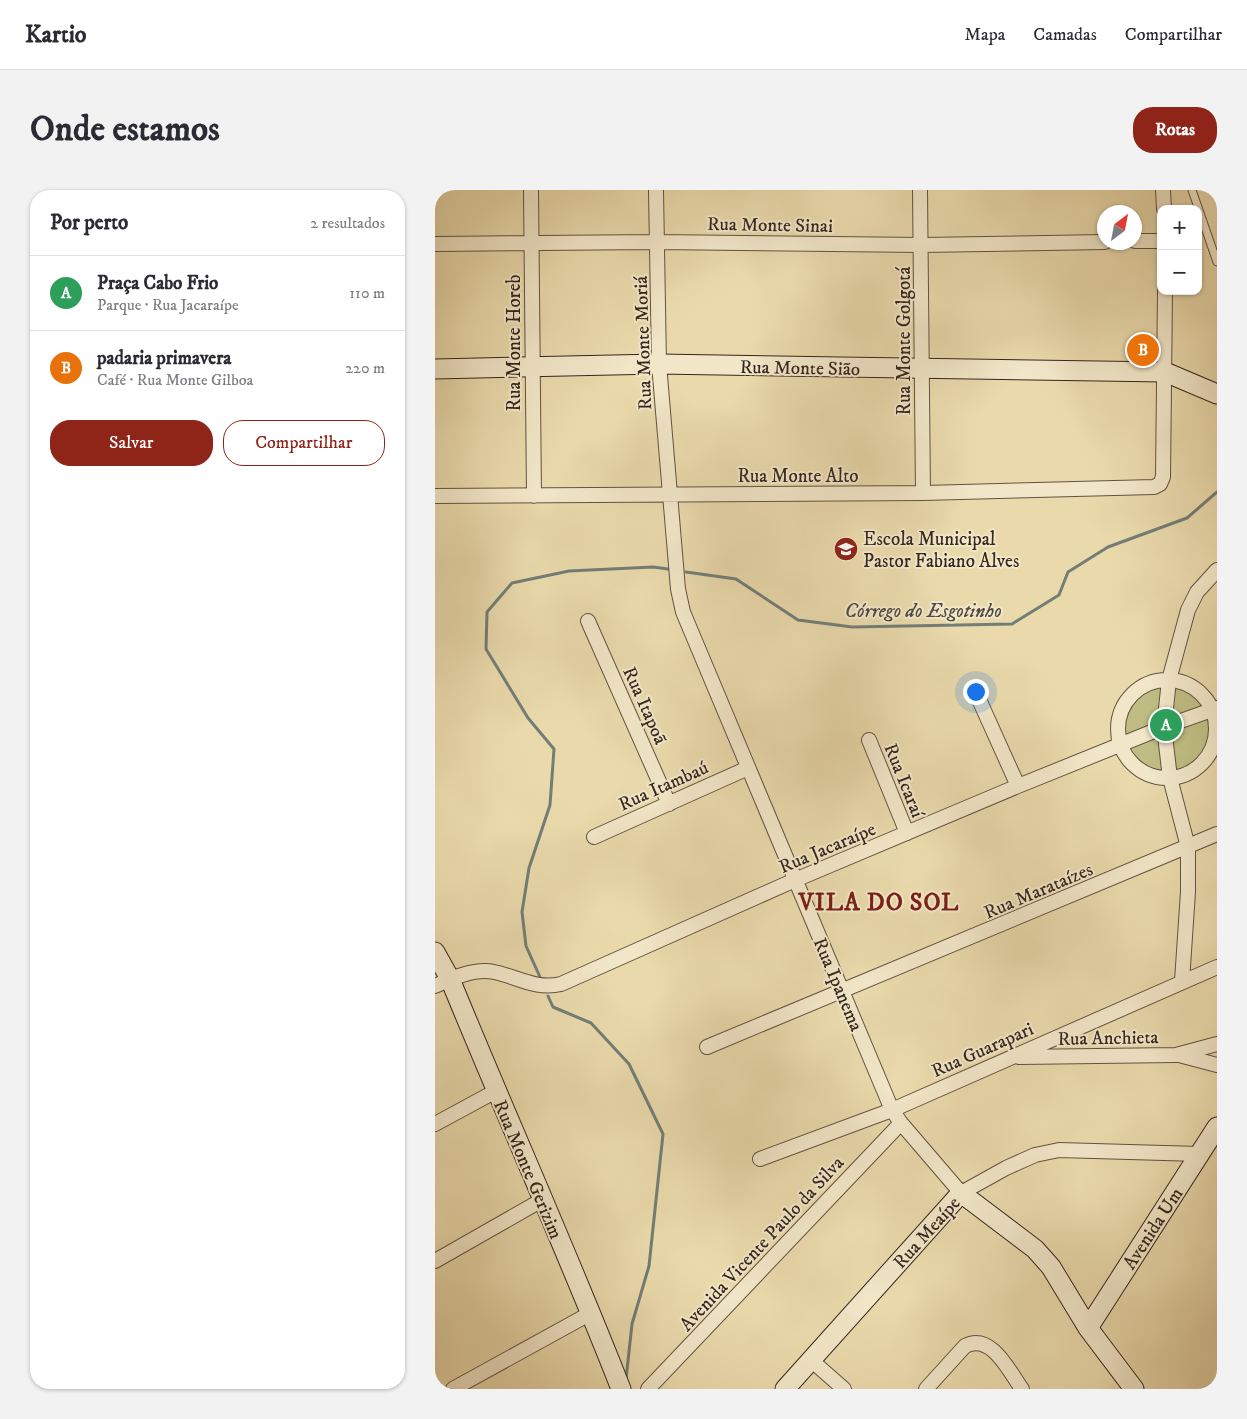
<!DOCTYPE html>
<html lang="pt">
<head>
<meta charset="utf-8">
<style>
  :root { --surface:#fff; --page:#f2f2f3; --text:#2b2b33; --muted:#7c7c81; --line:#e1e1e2; --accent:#8f2418 }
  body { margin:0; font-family:"IM FELL DW Pica",serif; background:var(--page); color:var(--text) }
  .controls { position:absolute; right:15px; top:15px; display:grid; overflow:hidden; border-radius:10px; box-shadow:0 1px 4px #0004 }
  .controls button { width:45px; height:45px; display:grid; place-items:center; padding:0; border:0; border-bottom:1px solid var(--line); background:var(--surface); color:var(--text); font:25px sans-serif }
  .compass { position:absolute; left:662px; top:15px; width:45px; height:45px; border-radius:50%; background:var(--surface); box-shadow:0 1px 4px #0004; rotate:32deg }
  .you { position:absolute; left:540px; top:501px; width:18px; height:18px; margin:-12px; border:4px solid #fff; border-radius:50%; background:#1a73e8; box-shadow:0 0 0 8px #1a73e833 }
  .badge { display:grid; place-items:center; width:32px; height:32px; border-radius:50%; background:var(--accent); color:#fff; font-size:16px; font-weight:700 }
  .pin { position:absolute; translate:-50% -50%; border:2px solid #fff; box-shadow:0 1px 5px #0006 }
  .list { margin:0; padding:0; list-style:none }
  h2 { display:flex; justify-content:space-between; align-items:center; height:65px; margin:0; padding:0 20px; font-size:21px }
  h2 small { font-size:16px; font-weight:400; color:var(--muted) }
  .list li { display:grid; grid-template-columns:32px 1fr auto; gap:15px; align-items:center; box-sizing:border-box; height:75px; padding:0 20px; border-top:1px solid var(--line) }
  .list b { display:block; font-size:19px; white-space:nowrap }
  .list p { margin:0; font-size:16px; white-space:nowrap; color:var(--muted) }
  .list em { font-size:16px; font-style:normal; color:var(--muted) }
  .actions { display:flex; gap:10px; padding:15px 20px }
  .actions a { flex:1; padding:11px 0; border:1px solid var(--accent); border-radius:20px; text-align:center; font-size:18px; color:var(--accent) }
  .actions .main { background:var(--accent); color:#fff }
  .map { position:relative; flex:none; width:782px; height:1199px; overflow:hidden; border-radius:20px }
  header { display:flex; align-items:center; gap:30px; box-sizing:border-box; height:70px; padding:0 25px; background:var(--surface); border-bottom:1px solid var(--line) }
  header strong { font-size:24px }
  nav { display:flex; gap:28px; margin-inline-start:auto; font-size:18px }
  .intro { display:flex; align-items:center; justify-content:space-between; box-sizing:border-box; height:120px; padding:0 30px }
  h1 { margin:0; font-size:35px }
  .button { padding:12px 22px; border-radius:20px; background:var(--accent); color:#fff; font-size:18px; font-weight:700 }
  main { display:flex; gap:30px; padding:0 30px }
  aside { flex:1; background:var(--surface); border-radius:20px; box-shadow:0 1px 4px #0004 }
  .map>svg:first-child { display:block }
  .green { fill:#bfbd83; stroke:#7a7250 }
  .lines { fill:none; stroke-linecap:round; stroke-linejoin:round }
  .stream { stroke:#727e77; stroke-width:3 }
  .lane-casing { stroke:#625341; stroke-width:9 }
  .street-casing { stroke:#625341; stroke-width:16 }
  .secondary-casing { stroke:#35261e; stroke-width:21 }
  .lane { stroke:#f1e6c8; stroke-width:7 }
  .street { stroke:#f1e6c8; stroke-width:14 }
  .secondary { stroke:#f1e6c8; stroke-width:19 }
  .labels { text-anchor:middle; stroke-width:4; stroke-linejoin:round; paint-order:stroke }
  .street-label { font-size:19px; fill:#35261e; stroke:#f1e6c8 }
  .poi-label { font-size:19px; fill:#35261e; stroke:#f1e6c8; text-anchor:start }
  .water-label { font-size:20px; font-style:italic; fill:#4e4a43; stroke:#f1e6c8 }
  .district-label { font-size:24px; font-weight:bold; letter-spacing:1px; fill:#7a1f14; stroke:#f1e6c8 }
</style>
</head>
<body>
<header>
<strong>Kartio</strong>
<nav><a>Mapa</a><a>Camadas</a><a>Compartilhar</a></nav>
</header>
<div class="intro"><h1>Onde estamos</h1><a class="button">Rotas</a></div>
<main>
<aside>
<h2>Por perto<small>2 resultados</small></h2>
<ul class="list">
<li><span class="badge" style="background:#2e9e5b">A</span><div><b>Praça Cabo Frio</b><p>Parque · Rua Jacaraípe</p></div><em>110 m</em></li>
<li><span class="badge" style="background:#e8710a">B</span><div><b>padaria primavera</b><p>Café · Rua Monte Gilboa</p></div><em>220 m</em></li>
</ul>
<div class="actions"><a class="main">Salvar</a><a>Compartilhar</a></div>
</aside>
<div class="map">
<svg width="782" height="1199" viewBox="0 0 782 1199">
  <rect width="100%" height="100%" fill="#e9d9ab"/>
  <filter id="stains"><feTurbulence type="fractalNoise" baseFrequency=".004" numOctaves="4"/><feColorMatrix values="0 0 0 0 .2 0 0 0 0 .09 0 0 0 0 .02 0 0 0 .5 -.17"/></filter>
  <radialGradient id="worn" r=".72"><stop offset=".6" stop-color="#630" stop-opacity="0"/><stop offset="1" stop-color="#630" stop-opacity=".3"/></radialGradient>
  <path class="green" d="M686 538a45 45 0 1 1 90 0a45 45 0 1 1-90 0Z"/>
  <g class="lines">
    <path class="stream" d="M251 382 301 389 363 430 417 437 577 434 624 405 633 382 673 357 752 328 782 302
      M105 787 91 756 87 722 94 678 115 615 119 559 93 528 51 459 52 422 77 393 134 381 218 377 233 379
      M113 806 118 817 156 833 194 874 228 944 214 1076 197 1134 191 1189"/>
    <g class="lane-casing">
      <path id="lane" d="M757 0 782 72"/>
    </g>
    <g class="street-casing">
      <path id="street" d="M96 0 99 306
        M221 0 224 174 243 399 248 422 457 920 466 933 526 1003 571 978 600 965 624 960 764 964
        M485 0 488 303
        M728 0 729 19
        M700 51H726
        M0 54 222 52 487 55 670 52
        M0 306 488 303 719 297 725 294 728 287 730 101
        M153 431 234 614
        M683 539a49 49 0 1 1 98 0a49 49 0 1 1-98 0Z
        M542 505 583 596
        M434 550 472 643
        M159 647 313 578
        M747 791 753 702V657L735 588 729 537 734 490 753 420 762 402 782 380
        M0 796C17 788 40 778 59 782 83 787 101 800 126 794L360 690 583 596 729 537 782 518
        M272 857 782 644
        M744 865 782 875
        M584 867 741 865 782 854
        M0 934 61 901
        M325 969 457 920 782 777
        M0 1071 107 1010
        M376 1170 409 1199
        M18 1199 156 1123
        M213 1199 466 933
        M491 1199 530 1156C556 1142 574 1181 587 1199"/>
    </g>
    <g class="secondary-casing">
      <path id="secondary" d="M0 179 224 174 730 182 782 204
        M0 762 15 789C71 926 132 1061 186 1199
        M653 1138 782 937
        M350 1199 526 1003 600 1059 616 1077 653 1138 699 1199"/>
    </g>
    <use href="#lane" class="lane"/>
    <use href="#street" class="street"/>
    <use href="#secondary" class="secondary"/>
  </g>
  <defs>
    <g id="school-disc" transform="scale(1.25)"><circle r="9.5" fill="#8f2418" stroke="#f1e6c8"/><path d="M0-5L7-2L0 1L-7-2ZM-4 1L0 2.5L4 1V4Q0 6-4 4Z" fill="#fff"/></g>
  </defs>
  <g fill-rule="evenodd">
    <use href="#school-disc" x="411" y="359"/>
  </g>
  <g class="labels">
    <g class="street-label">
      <text transform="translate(335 34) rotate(1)" y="7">Rua Monte Sinai</text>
      <text transform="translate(468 151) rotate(-90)" y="7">Rua Monte Golgotá</text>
      <text transform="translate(78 153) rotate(-90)" y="7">Rua Monte Horeb</text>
      <text transform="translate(207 153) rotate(-92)" y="7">Rua Monte Moriá</text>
      <text transform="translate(365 177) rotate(1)" y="7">Rua Monte Sião</text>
      <text x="363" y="292">Rua Monte Alto</text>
      <text transform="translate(211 515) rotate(66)" y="7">Rua Itapoã</text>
      <text transform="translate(470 590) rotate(68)" y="7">Rua Icaraí</text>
      <text transform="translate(228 595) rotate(-24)" y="7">Rua Itambaú</text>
      <text transform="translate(392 657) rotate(-23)" y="7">Rua Jacaraípe</text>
      <text transform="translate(603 700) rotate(-23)" y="7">Rua Marataízes</text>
      <text transform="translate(404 794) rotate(67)" y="7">Rua Ipanema</text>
      <text transform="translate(673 847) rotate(-1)" y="7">Rua Anchieta</text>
      <text transform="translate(547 859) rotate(-24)" y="7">Rua Guarapari</text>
      <text transform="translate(94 979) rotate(67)" y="7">Rua Monte Gerizim</text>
      <text transform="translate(717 1038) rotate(-57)" y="7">Avenida Um</text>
      <text transform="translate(491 1042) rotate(-48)" y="7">Rua Meaípe</text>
      <text transform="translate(326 1053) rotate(-47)" y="7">Avenida Vicente Paulo da Silva</text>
    </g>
    <g class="poi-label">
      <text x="428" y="355">Escola Municipal<tspan x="428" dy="22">Pastor Fabiano Alves</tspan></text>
    </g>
    <g class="water-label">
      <text x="488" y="427">Córrego do Esgotinho</text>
    </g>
    <g class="district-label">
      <text x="444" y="720">VILA DO SOL</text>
    </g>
  </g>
  <rect width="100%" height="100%" filter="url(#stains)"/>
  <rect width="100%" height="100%" fill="url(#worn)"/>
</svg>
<div class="controls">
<button>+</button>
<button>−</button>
</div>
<svg class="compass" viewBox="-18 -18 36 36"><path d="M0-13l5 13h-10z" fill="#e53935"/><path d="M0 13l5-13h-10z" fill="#7c7c81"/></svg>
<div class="you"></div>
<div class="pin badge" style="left:731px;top:535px;background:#2e9e5b">A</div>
<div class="pin badge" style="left:708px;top:160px;background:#e8710a">B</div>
</div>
</main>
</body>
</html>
